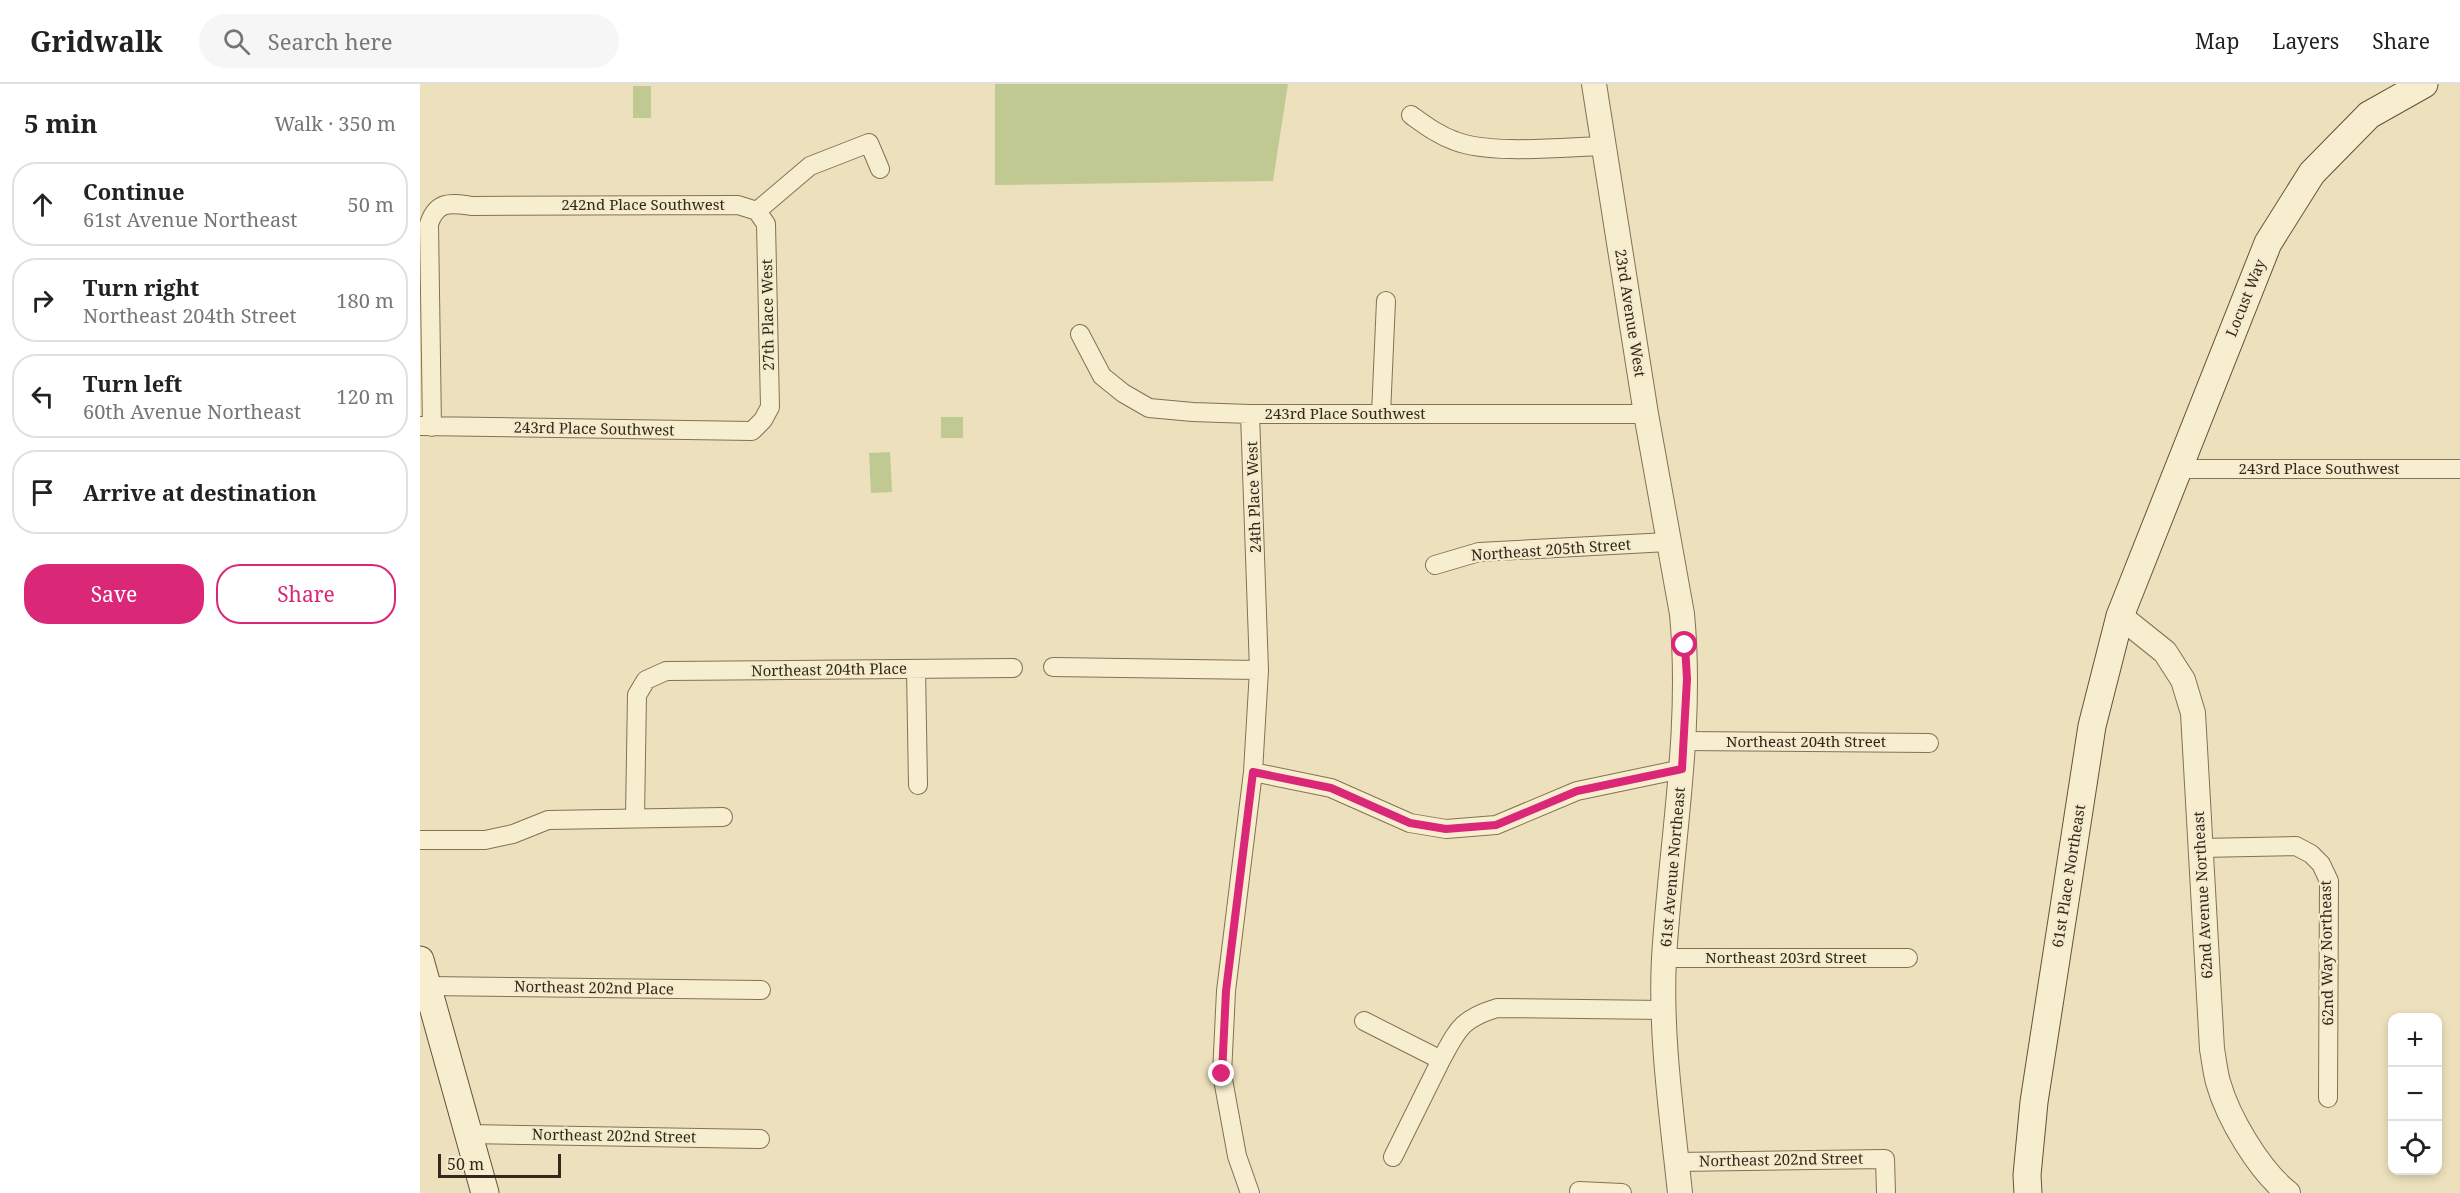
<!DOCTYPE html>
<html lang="en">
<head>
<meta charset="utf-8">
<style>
  :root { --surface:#fff; --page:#f6f6f6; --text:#222; --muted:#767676; --line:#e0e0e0; --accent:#db2777 }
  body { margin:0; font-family:"Noto Serif",serif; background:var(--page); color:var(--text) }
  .controls { position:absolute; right:18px; bottom:18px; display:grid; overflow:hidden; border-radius:12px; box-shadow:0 3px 9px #0003 }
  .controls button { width:54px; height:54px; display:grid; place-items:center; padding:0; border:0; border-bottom:2px solid var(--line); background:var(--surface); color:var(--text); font:30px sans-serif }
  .scale { position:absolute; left:18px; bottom:15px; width:123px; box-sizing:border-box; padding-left:6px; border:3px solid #33281b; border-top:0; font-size:16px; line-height:21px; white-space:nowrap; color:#33281b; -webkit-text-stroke:4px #f4eacc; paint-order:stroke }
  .stop { position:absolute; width:18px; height:18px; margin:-14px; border:4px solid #db2777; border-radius:50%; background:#fff }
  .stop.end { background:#db2777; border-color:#fff; box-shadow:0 2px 6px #0008 }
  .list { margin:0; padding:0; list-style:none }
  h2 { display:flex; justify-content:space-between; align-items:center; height:78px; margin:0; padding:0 24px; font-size:26px }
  h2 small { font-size:20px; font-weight:400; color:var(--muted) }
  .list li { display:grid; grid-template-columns:39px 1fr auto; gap:18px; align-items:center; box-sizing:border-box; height:84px; margin:0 12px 12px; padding:0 12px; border:2px solid var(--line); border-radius:24px }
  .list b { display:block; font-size:22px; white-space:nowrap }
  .list p { margin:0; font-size:20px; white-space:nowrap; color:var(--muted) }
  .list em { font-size:20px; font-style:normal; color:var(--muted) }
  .actions { display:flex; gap:12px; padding:18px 24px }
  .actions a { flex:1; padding:14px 0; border:2px solid var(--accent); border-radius:24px; text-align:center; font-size:21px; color:var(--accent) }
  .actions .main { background:var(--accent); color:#fff }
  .icon { flex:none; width:33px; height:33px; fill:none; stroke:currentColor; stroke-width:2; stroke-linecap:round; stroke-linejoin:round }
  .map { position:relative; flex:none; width:2040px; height:1109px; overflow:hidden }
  header { display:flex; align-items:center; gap:36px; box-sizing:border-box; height:84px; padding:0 30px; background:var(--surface); border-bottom:2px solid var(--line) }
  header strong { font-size:28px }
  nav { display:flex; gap:33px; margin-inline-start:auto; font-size:21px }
  .search { width:420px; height:54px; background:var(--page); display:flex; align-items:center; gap:15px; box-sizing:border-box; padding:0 21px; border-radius:33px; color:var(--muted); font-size:22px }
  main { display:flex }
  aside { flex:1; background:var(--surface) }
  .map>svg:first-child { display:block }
  .green { fill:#c0c992 }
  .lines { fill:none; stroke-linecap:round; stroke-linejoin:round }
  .minor-casing { stroke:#837157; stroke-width:20 }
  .tertiary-casing { stroke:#837157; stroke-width:26 }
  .secondary-casing { stroke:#65523a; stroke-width:29 }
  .minor { stroke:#f7eecf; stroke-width:18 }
  .tertiary { stroke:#f7eecf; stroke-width:24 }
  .secondary { stroke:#f7eecf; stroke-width:27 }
  .route { stroke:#db2777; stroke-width:8 }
  .labels { text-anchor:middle; stroke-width:4.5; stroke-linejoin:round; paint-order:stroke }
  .street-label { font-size:15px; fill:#33281b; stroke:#f4eacc }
</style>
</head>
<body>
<header>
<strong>Gridwalk</strong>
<div class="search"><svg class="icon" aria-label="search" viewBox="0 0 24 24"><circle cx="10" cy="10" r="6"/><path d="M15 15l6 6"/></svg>Search here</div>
<nav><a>Map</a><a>Layers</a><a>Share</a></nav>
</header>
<main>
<aside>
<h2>5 min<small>Walk · 350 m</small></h2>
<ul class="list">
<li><svg class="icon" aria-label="ahead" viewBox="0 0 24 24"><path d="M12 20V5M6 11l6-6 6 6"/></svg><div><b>Continue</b><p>61st Avenue Northeast</p></div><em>50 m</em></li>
<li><svg class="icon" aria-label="right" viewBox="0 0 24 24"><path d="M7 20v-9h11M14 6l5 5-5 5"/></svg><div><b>Turn right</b><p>Northeast 204th Street</p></div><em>180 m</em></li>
<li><svg class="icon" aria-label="left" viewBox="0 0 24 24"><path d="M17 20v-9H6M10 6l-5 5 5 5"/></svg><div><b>Turn left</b><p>60th Avenue Northeast</p></div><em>120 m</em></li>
<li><svg class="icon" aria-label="arrive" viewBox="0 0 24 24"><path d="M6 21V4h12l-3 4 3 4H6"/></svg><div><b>Arrive at destination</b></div></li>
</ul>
<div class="actions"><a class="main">Save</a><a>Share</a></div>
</aside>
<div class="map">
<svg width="2040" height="1109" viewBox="0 0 2040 1109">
  <rect width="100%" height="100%" fill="#ece0bd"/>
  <path class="green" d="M575 0H868L853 97 575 101Z
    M213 2H231V34H213Z
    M521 333H543V354H521Z
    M470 368 472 408 451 409 449 369Z"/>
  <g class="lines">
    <g class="minor-casing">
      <path id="minor" d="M991 31C1005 41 1018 51 1035 57 1071 71 1144 63 1184 62
        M337 127 390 82 449 59 460 85
        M660 250 682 292 703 309 729 324 773 328 830 330H1226
        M961 330 966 217
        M0 342 332 347 343 336 350 323 346 140 337 127
        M12 343 9 140C17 116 31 119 52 122L318 121 337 127
        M1758 385H2040
        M1015 481 1059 468 1248 458
        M633 583 839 586
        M496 585 498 701
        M1263 657 1509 659
        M833 688 911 704 990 739 1026 745 1076 741 1157 707 1262 685
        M215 733 217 611 226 596 246 587 593 584
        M0 756H65L93 750 128 736 303 733
        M1781 764 1876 762 1891 770 1901 780 1909 797 1908 1014
        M1244 874H1488
        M7 902 341 906
        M944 937 1021 976C1038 945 1041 935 1077 924L1243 926
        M48 1050 340 1055
        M973 1073 1021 976
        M1257 1078 1465 1075 1466 1109
        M1159 1107 1202 1109
        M830 1109 817 1072 802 990 806 907 833 688 839 586 830 330"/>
    </g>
    <g class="tertiary-casing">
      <path id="tertiary" d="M1174 0 1226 330 1262 530C1273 646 1251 759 1244 874 1240 952 1252 1032 1260 1109
        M1700 532 1745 568 1763 596 1773 629 1792 965C1794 976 1795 987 1798 998 1808 1034 1839 1086 1868 1109"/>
    </g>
    <g class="secondary-casing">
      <path id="secondary" d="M0 876 65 1109
        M1608 1109 1607 1091 1614 1018 1672 642 1700 532 1848 159 1892 89 1949 31 2004 0"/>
    </g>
    <use href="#minor" class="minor"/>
    <use href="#tertiary" class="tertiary"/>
    <use href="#secondary" class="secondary"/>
  </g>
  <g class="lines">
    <path class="route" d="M802 990 806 907 833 688 911 704 990 739 1026 745 1076 741 1157 707 1262 685 1267 595 1265 561"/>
  </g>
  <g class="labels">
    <g class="street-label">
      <text x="223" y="126">242nd Place Southwest</text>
      <text transform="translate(1826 214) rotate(-68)" y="5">Locust Way</text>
      <text transform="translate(1210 229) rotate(81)" y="5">23rd Avenue West</text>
      <text transform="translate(348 231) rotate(-91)" y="5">27th Place West</text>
      <text x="925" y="335">243rd Place Southwest</text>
      <text transform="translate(174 345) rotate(1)" y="5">243rd Place Southwest</text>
      <text x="1899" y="390">243rd Place Southwest</text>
      <text transform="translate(834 413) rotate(-92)" y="5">24th Place West</text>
      <text transform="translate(1131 466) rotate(-4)" y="5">Northeast 205th Street</text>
      <text transform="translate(409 586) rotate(-1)" y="5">Northeast 204th Place</text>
      <text x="1386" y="663">Northeast 204th Street</text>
      <text transform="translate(1253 783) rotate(-85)" y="5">61st Avenue Northeast</text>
      <text transform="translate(1649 792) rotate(-81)" y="5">61st Place Northeast</text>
      <text transform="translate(1783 811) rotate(-93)" y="5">62nd Avenue Northeast</text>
      <text transform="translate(1907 869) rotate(-91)" y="5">62nd Way Northeast</text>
      <text x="1366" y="879">Northeast 203rd Street</text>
      <text transform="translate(174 904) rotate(1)" y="5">Northeast 202nd Place</text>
      <text transform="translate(194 1052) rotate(1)" y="5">Northeast 202nd Street</text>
      <text transform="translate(1361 1076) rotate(-1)" y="5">Northeast 202nd Street</text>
    </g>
  </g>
</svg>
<div class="controls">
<button>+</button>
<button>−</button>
<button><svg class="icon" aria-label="locate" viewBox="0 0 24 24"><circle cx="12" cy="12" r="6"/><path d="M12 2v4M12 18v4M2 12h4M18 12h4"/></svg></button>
</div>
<div class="scale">50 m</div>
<div class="stop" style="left:1265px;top:561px"></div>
<div class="stop end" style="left:802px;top:990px"></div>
</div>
</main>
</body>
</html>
